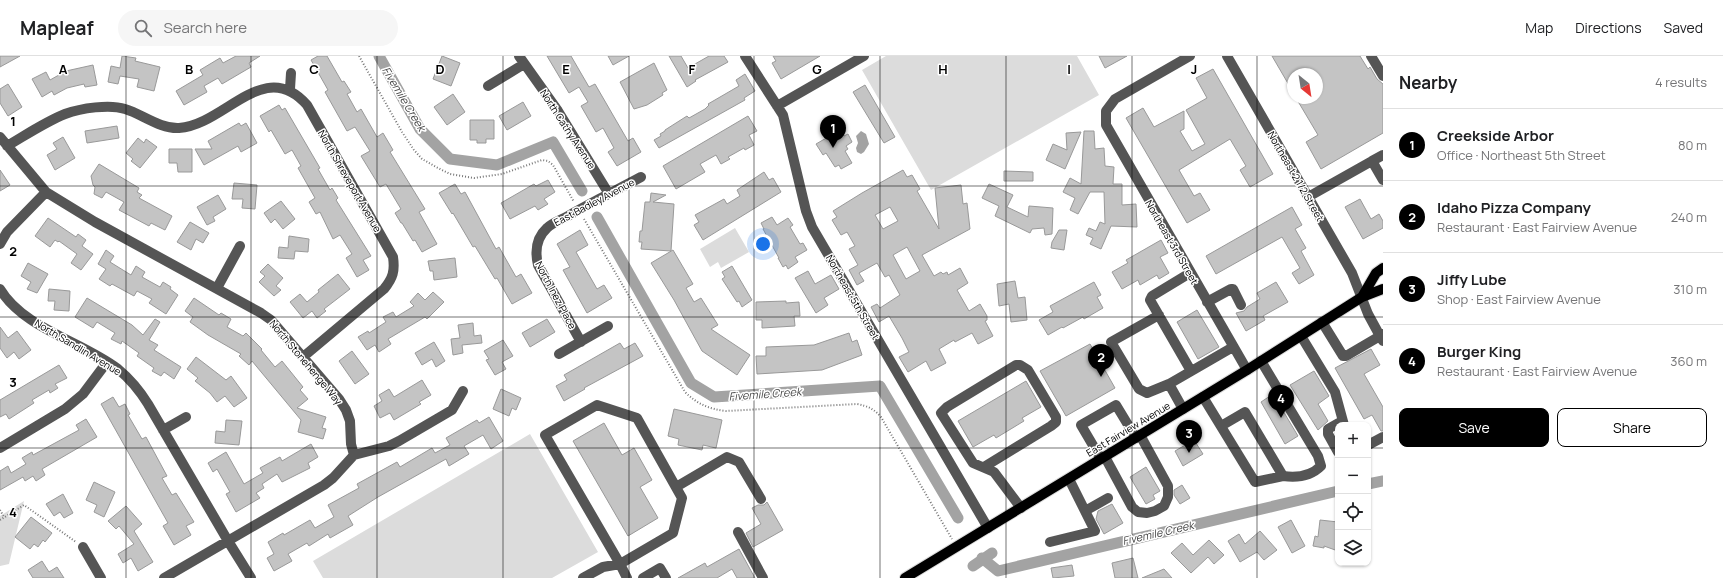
<!DOCTYPE html>
<html lang="en">
<head>
<meta charset="utf-8">
<style>
  :root { --surface:#fff; --page:#f6f6f6; --text:#202124; --muted:#757577; --line:#e0e0e0; --accent:#000 }
  body { margin:0; font-family:Manrope,sans-serif; background:var(--page); color:var(--text) }
  .controls { position:absolute; right:12px; bottom:12px; display:grid; overflow:hidden; border-radius:8px; box-shadow:0 1px 3px #0004 }
  .controls button { width:36px; height:36px; display:grid; place-items:center; padding:0; border:0; border-bottom:1px solid var(--line); background:var(--surface); color:var(--text); font:20px sans-serif }
  .compass { position:absolute; left:1287px; top:12px; width:36px; height:36px; border-radius:50%; background:var(--surface); box-shadow:0 1px 3px #0004; rotate:150deg }
  .you { position:absolute; left:763px; top:188px; width:14px; height:14px; margin:-10px; border:3px solid #fff; border-radius:50%; background:#1a73e8; box-shadow:0 0 0 6px #1a73e833 }
  .badge { display:grid; place-items:center; width:26px; height:26px; border-radius:50%; background:var(--accent); color:#fff; font-size:13px; font-weight:700 }
  .pin { position:absolute; translate:-50% -33px; filter:drop-shadow(0 1px 2px #0008) }
  .pin::after { content:''; position:absolute; top:21px; width:14px; height:12px; background:inherit; clip-path:polygon(0 0,100% 0,50% 100%) }
  .list { margin:0; padding:0; list-style:none }
  h2 { display:flex; justify-content:space-between; align-items:center; height:52px; margin:0; padding:0 16px; font-size:17px }
  h2 small { font-size:13px; font-weight:400; color:var(--muted) }
  .list li { display:grid; grid-template-columns:26px 1fr auto; gap:12px; align-items:center; box-sizing:border-box; height:72px; padding:0 16px; border-top:1px solid var(--line) }
  .list b { display:block; font-size:15px; white-space:nowrap }
  .list p { margin:0; font-size:13px; white-space:nowrap; color:var(--muted) }
  .list em { font-size:13px; font-style:normal; color:var(--muted) }
  .actions { display:flex; gap:8px; padding:12px 16px }
  .actions a { flex:1; padding:9px 0; border:1px solid var(--accent); border-radius:8px; text-align:center; font-size:14px; color:var(--accent) }
  .actions .main { background:var(--accent); color:#fff }
  .icon { flex:none; width:22px; height:22px; fill:none; stroke:currentColor; stroke-width:2; stroke-linecap:round; stroke-linejoin:round }
  .map { position:relative; flex:none; width:1383px; height:522px; overflow:hidden }
  header { display:flex; align-items:center; gap:24px; box-sizing:border-box; height:56px; padding:0 20px; background:var(--surface); border-bottom:1px solid var(--line) }
  header strong { font-size:19px }
  nav { display:flex; gap:22px; margin-inline-start:auto; font-size:14px }
  .search { width:280px; height:36px; background:var(--page); display:flex; align-items:center; gap:10px; box-sizing:border-box; padding:0 14px; border-radius:22px; color:var(--muted); font-size:15px }
  main { display:flex }
  aside { flex:1; background:var(--surface) }
  .map>svg:first-child { display:block }
  .green { fill:#dcdcdc }
  .water { fill:#a3a3a3 }
  .lines { fill:none; stroke-linecap:round; stroke-linejoin:round }
  .canal { stroke:#a3a3a3; stroke-width:11 }
  .building { fill:#c4c4c4; stroke:#999; fill-rule:evenodd }
  .major-casing { stroke:#dbdbdb; stroke-width:12 }
  .path { stroke:#777; stroke-width:2; stroke-dasharray:1 2; stroke-linecap:butt }
  .minor { stroke:#555; stroke-width:10 }
  .major { stroke:#000; stroke-width:10 }
  .grid { fill:none; stroke:#000; stroke-width:1; stroke-opacity:0.55 }
  .labels { text-anchor:middle; stroke-width:3; stroke-linejoin:round; paint-order:stroke }
  .street-label { font-size:10px; fill:#000; stroke:#fff }
  .water-label { font-size:11px; font-style:italic; fill:#444; stroke:#fff }
  .grid-label { font-size:13px; text-anchor:middle; font-weight:bold; fill:#000; stroke:#fff; stroke-width:3; stroke-linejoin:round; paint-order:stroke }
</style>
</head>
<body>
<header>
<strong>Mapleaf</strong>
<div class="search"><svg class="icon" aria-label="search" viewBox="0 0 24 24"><circle cx="10" cy="10" r="6"/><path d="M15 15l6 6"/></svg>Search here</div>
<nav><a>Map</a><a>Directions</a><a>Saved</a></nav>
</header>
<main>
<div class="map">
<svg width="1383" height="522" viewBox="0 0 1383 522">
  <rect width="100%" height="100%" fill="#fff"/>
  <path class="green" d="M886 0H1077L1099 39 931 134 862 14Z
    M735 172 749 196 721 212 718 206 710 211 700 193Z
    M530 378 598 496 552 522H323L313 505Z
    M24 445 9 508 0 510V460Z"/>
  <path class="water" d="M861 75 866 78 869 88 864 96 861 98 857 96 856 92 858 87 856 80Z"/>
  <g class="lines">
    <path class="canal" d="M379 0 420 73 450 103 497 109 553 86 582 135
      M597 161 691 327 714 341 880 330 958 462
      M1368 428 1383 425
      M982 502 998 515 1338 435
      M973 510 992 497"/>
  </g>
  <path class="building" d="M0 0H20L0 11Z
    M122 0 136 2 135 5 160 11 154 35 137 31 139 23 120 20 118 28 108 26 111 10 120 12Z
    M236 0H260L249 7 251 11 222 28 218 22 204 30 207 36 184 49 176 35 203 19 200 14 220 2 223 7Z
    M318 0H327L342 26 344 25 351 36 347 38 357 56 361 53 377 81 383 77 393 94 390 96 425 153 419 156 437 188 422 196 415 184 413 185 402 167H401L395 157 401 153 386 128 380 131 361 100 370 95 355 71 347 75 325 36 328 34 311 4Z
    M442 0 460 7 451 30 433 23Z
    M547 0H571L589 31 595 28 628 85 633 82 641 96 617 110 608 96 614 92 603 72 596 76 581 50 588 46 579 31 569 37Z
    M608 0H629L613 9Z
    M669 0H681L688 12 709 0H724L728 6 695 24 696 25 687 31Z
    M773 0H820L781 23 772 7 776 5Z
    M1099 0H1127L1105 12Z
    M1272 0H1360L1368 13 1370 11 1377 23 1383 28V77L1321 113 1306 86 1318 79 1296 42H1317V18H1293V36Z
    M654 7 667 34 662 37 663 39 647 49 634 53 620 26Z
    M93 9 97 29 85 31 84 28 67 32 54 39 52 35 42 41 32 23 46 16 50 24 66 15Z
    M1213 13 1273 118 1250 131 1240 114 1246 110 1230 83 1179 114 1194 140 1200 137 1210 154 1187 167 1126 62 1143 52 1154 71 1184 55V73L1180 75 1192 95 1205 88 1186 54 1207 42 1196 22Z
    M745 18 755 35 744 42 745 44 659 92 654 84 661 80 660 78 665 75V74L687 60 689 62 705 53 709 49 708 48 739 30 736 24Z
    M8 28 22 51 8 60 0 47V33Z
    M865 29 895 81 884 87 853 36Z
    M453 38 465 56 447 69 434 51Z
    M523 46 531 60 507 74 499 60Z
    M279 49 282 54 285 52 320 112 318 113 330 134 332 132 338 142 336 144 371 200 363 204 369 214 357 221 346 202 352 198 340 179 333 183 320 156 316 158 309 146 315 142 298 112 301 110 292 94 285 98 271 74 269 76 260 60Z
    M748 60 757 75 749 79 754 89 745 94 744 92 728 101 730 103 721 108 716 99 700 108 705 116 676 133 663 110Z
    M470 64H494V83H486V87H477V84H470Z
    M239 67 241 70 246 67 257 87 241 96 238 90 204 109 195 93H212L208 85Z
    M117 70 119 82 87 87 85 75Z
    M840 74 844 80 848 78 852 86 846 90 848 93 845 95 852 107 841 113 839 109 835 111 826 97 823 99 816 88Z
    M1084 75H1094L1095 93 1104 92 1105 110 1114 111 1113 128H1122V149L1136 148 1137 171 1111 170 1101 193 1090 188 1093 182 1086 179 1089 172 1096 175 1100 166 1105 168 1104 136H1090L1078 158 1070 154 1075 142 1063 136 1070 122 1081 128Z
    M1081 76 1065 113 1046 104 1053 88 1067 94 1066 77Z
    M63 81 75 102 55 114 47 99 57 93 53 87Z
    M138 82 144 87 146 83 157 91 140 112 131 105 133 103 126 97Z
    M169 93H192V116H178L177 107H169Z
    M99 108 139 132 137 136 142 139 139 142 172 160 165 174 151 167 149 170 119 154 124 146 106 136 102 142 94 138 95 131 93 129 91 120Z
    M0 114 10 129 0 135Z
    M903 114 907 121 912 119 920 133 917 135 939 173 935 132 961 129 963 148 967 147 970 173 922 199 934 220 941 216 943 218 947 216 948 219 960 212 968 227 957 234 969 255 980 248 987 260V264L985 265 993 280 978 288 972 277 955 286 954 284 939 293 946 307 931 315 926 305 908 316 899 301 909 296 902 282 889 260 879 266 871 251 877 248 880 252 900 239 889 219 885 221 877 207 859 217 864 225 857 229 849 214 858 209 849 193 855 190 847 176 841 179 832 164 837 161 833 155 862 137ZM890 151 898 165 883 173 875 159ZM907 191 920 215 906 223 893 199Z
    M1004 115 1033 116V125H1004Z
    M764 116 769 124 773 122 781 136 703 184 694 169 699 166 695 159 724 143 727 148 740 140 737 134Z
    M548 124 555 136 544 143 548 148 538 154 535 150 510 163 501 147 534 128 536 130Z
    M234 127 257 129 255 153 242 152 243 143H232Z
    M455 128 461 138 465 136 496 193 499 191 516 221 521 218 532 237 512 248 497 222 495 223 475 190 473 191 453 157 452 158 439 137Z
    M989 128 1013 139 1007 151 1028 161 1029 150 1053 152 1052 178 1045 179 1044 172 1032 173 1030 177 995 160 999 150 982 142Z
    M651 137 666 139 653 146 674 148 671 195 641 193 642 186H639L640 175H642L645 146H650Z
    M218 139 226 153 213 161 215 165 207 169 197 151Z
    M1360 143 1371 163 1379 158 1383 165V172L1363 183 1345 151Z
    M281 145 295 163 283 173 275 163 271 167 264 157Z
    M1292 151 1302 169 1295 173 1306 192 1301 195 1314 219 1299 228 1292 217 1300 212 1282 181 1216 218 1206 200Z
    M772 161 777 169 788 162 793 169 790 171 800 188 803 187 807 194 795 201 798 206 788 213 786 209 783 211 778 202H779L763 173H764L761 167Z
    M48 162 76 181 78 178 86 184 82 190 93 198 81 214 71 207 77 198 59 185 58 186 55 184 50 191 35 180Z
    M190 166 209 177 203 187 196 183 191 194 177 186Z
    M580 174 588 189 576 196 597 233 604 229 612 242 587 257 563 214 570 211 557 188Z
    M1059 174H1067L1064 194 1051 192 1052 186Z
    M289 180 309 183 308 196 295 195 294 203 278 202 279 191 288 192Z
    M1161 184 1168 197 1160 201 1169 217 1159 223 1157 219 1140 229 1138 224 1122 233 1112 216 1128 207 1126 204Z
    M106 194 114 200 110 206 131 219 136 210 145 216 142 221 160 231 163 226 171 231 170 233 178 239 166 258 149 247 152 243 137 235 134 240 112 228 110 230 99 223 106 213 98 208Z
    M673 194 693 228 686 232 694 246 701 242 718 269 711 273 750 299 737 319 702 295 674 244 651 207Z
    M455 202 457 221 434 224 433 215H430L428 205Z
    M28 207 48 218 37 237 27 233 31 226 21 220Z
    M268 208 283 222 276 230 281 234 274 240 259 226 265 220 260 216Z
    M732 210 752 244 742 251 739 245 737 246 722 223 725 221 722 216Z
    M808 215 815 228 831 219 839 233 824 242 828 249 816 257 795 222Z
    M338 218 350 233 324 253 326 255 317 262 312 255 303 262 290 246 300 238 307 246 319 236 318 234Z
    M1015 225 1018 242 1025 241 1027 264 1011 266 1009 248 999 250 997 228Z
    M1094 226 1101 239 1097 241 1103 252 1084 263 1083 261 1063 272 1062 271 1048 279 1039 264 1053 256 1050 250Z
    M1276 226 1288 246 1263 260 1265 264 1246 275 1236 257 1244 255 1247 251 1260 243 1257 237Z
    M49 233 70 235 69 255 54 254 55 245H48Z
    M433 236 444 246 427 263 425 261 388 283 391 288 379 296 375 289 367 294 358 281 368 275 369 277 386 266 383 261 393 256 396 261 414 250 410 246 418 237 425 244Z
    M87 242 132 269 143 279 155 263 160 266 149 284 158 289 154 294 181 311 174 323 164 316 161 320 152 315 154 312 137 300 139 297 122 285 121 288 111 283 115 277 97 266 93 272 75 261Z
    M194 242 219 259 221 257 231 263 227 271 243 280 246 277 262 293 261 294 275 311 282 305 303 331 300 334 308 343 297 352 326 361 322 372 326 373 323 383 298 376 301 364 252 305 249 309 239 300 241 298 208 279 190 266 193 261 185 255Z
    M786 245V247L799 246 800 260H794L795 270 762 272V264H756V246Z
    M1197 254 1219 291 1198 303 1177 266Z
    M547 263 555 276 530 291 522 277Z
    M473 267 474 280 481 279 482 287 462 289 463 297 453 299 451 283 460 282 458 269Z
    M0 271 8 282 17 275 31 294 19 303 14 296 7 302 0 292Z
    M849 277 852 286 857 284 862 299 822 314 757 318 756 300H766V291L814 289Z
    M503 284 513 300 502 306 506 313 495 319 486 304 489 303 484 295Z
    M434 286 445 305 436 311 432 303 422 309 415 297Z
    M620 287 624 293 635 287 643 300 584 332 585 333 564 345 556 330 567 324 564 319Z
    M1090 288 1115 332 1066 360 1040 315Z
    M1371 293 1380 309 1364 318 1383 351V375H1381L1372 359 1364 363 1335 312Z
    M352 295 369 318 355 328 339 305Z
    M196 301 226 324 231 320 247 342 234 351 225 340 217 346 210 337 195 325 198 322 187 313Z
    M59 309 67 322 55 328 58 332 50 337 49 334 32 344 34 347 9 363 6 358 0 361V344Z
    M1314 315 1329 340 1318 348 1328 365 1318 374 1290 329Z
    M422 324 431 339 419 346 421 348 394 364 390 357 380 362 374 350 382 345 379 339 389 333 394 341Z
    M1026 325 1041 351 1022 362 1024 365 996 382 994 379 973 391 958 365Z
    M501 333 521 342 516 354 512 352 509 360 493 353Z
    M1273 338 1298 380 1285 388 1261 346Z
    M113 341 119 351 125 348 130 358 128 359 142 383 146 381 167 420 162 422 172 439 176 437 194 466 186 470 191 479 174 489 163 470 168 467 101 348Z
    M674 353 722 364 716 392 703 389 702 394 678 389 679 383 668 380Z
    M489 361 503 385 491 393 483 379 464 390 469 398 449 410 446 403 378 441 348 460 353 469 330 482 328 478 309 490 307 487 288 498 292 505 274 515 267 502 274 498 268 486 283 477 284 479 310 464 315 472 334 461 328 449 359 432 357 428 397 406 400 411 432 392 435 397 450 389 446 382 477 364 479 367Z
    M86 363 97 381 42 413 45 419 36 425 33 420 25 425 23 421 0 434V415L8 410 11 417 26 408 22 402 32 396 33 399 79 374 76 369Z
    M226 364 242 365 239 389 215 387 216 375 225 376Z
    M604 367 622 399 634 392 652 424 640 431 658 462 628 480 573 385Z
    M1194 384 1203 398 1183 410 1175 395Z
    M311 388 318 401 308 407 310 412 282 426 277 418 262 428 264 432 256 437 260 442 236 456 226 438 230 436 217 413 213 416 208 407 226 396 244 428 263 417 260 412 280 401 282 405Z
    M1146 411 1160 435 1153 439 1155 443 1146 448 1130 421Z
    M94 426 115 436 104 461 94 456 97 449 86 444Z
    M1182 429 1190 442 1180 448 1174 439V434Z
    M63 438 73 457 64 462 60 456 54 460 46 448Z
    M767 446 783 474 753 491 746 477 761 468 752 452 758 449H764Z
    M1112 448 1123 467 1104 478 1096 463 1098 455Z
    M126 450 142 468 134 475 153 506 138 515 131 502 123 507 118 498 134 488 119 470 116 473 108 465Z
    M31 461 52 477 45 486 43 484 38 491 34 488 30 493 15 481Z
    M1291 464 1305 490 1292 497 1278 471Z
    M1320 464 1338 466V495L1324 490V492L1313 490 1315 480 1318 481Z
    M1260 475 1277 494 1264 504 1257 496 1240 506 1228 485 1239 478 1245 488Z
    M1209 484 1224 499 1214 508 1208 501 1191 517 1171 497 1182 487 1193 499Z
    M739 493 755 522H737L732 513 717 522H678L705 507 707 511Z
    M1133 502 1138 522H1115L1112 507Z
    M42 505 49 516 57 511 64 522H33L28 514Z
    M1072 509 1074 520 1053 522 1051 512Z
    M1164 513 1172 522H1142Z"/>
  <g class="lines">
    <g class="major-casing">
      <path id="major" d="M1362 241 1376 217 1383 212
        M905 522 1247 314 1362 241 1383 233"/>
    </g>
    <path class="path" d="M359 0 402 76 414 94 422 103 436 111 450 118 474 122 502 118 542 104 548 105 553 109 574 146
      M584 163 685 336C697 348 709 353 726 355L857 348C868 350 874 353 881 361L952 483
      M0 454 4 461
      M0 464 24 449 76 486"/>
    <path class="minor" d="M519 0 558 55 609 138
      M745 0 783 59 806 155 812 171 988 472
      M1190 0 1115 43 1106 55V69L1247 314
      M1227 0 1352 217 1368 258 1380 280 1383 278
      M1371 0 1383 20
      M488 30 524 8
      M290 33 291 17
      M777 50 864 0
      M0 81 46 136 95 166 261 257 271 264 339 343 346 354 350 365 351 388 354 399 333 422 324 429 164 522
      M7 90C26 79 45 66 65 58 81 52 110 48 125 53 142 58 160 73 179 72 225 69 264 0 307 49L393 201C395 215 393 222 384 233L303 301
      M1383 99 1372 105 1383 124
      M1308 141 1372 105
      M0 188 7 176 46 136
      M1190 217 1152 240 1150 244 1191 315
      M217 232 240 190
      M0 233C23 272 83 286 118 313 130 323 140 335 148 348L228 485 251 522
      M1207 246 1231 233H1233L1241 249
      M1159 259 1111 286 1139 333 1147 337 1169 328
      M1322 266 1343 300H1346L1380 280 1383 285
      M1301 280 1335 336 1344 369
      M581 286 538 209C535 196 536 182 547 172 552 167 561 164 568 160 592 146 617 134 641 121
      M559 298 608 270
      M1261 305 1318 400 1321 410C1311 420 1297 422 1283 420
      M1203 341 1255 426 1283 420 1245 356 1221 370
      M1183 353 1169 328 1233 291
      M163 374 186 361
      M1368 389 1383 381
      M0 392 65 353 83 338 107 306
      M1338 396 1328 378V373L1342 365
      M354 399 389 390 399 385 452 354 463 335
      M1105 401 1132 451 1138 456 1147 457 1155 455 1164 450 1168 441V430L1140 379
      M1101 403 1081 369 1116 349 1136 382
      M984 411 1051 370 1056 366V361L1028 314 1020 309H1016L947 351 941 357 973 407 994 416 1021 452
      M676 431 727 401 739 406 761 443
      M1085 455 1108 442
      M738 476 763 522
      M1050 486 1095 475 1069 423
      M83 491 101 522
      M583 522 603 511 620 508 673 477 682 442 637 362 597 349 545 379 620 508 627 522
      M643 522 660 512 666 522"/>
    <use href="#major" class="major"/>
  </g>
  <path class="grid" d="M126 0V522M251 0V522M377 0V522M503 0V522M629 0V522M754 0V522M880 0V522M1006 0V522M1132 0V522M1257 0V522M0 130H1383M0 261H1383M0 392H1338M1368 392H1383"/>
  <g class="labels">
    <g class="street-label">
      <text transform="translate(568 73) rotate(57)" y="4">North Cathy Avenue</text>
      <text transform="translate(1296 120) rotate(60)" y="4">Northeast 2 1/2 Street</text>
      <text transform="translate(350 125) rotate(60)" y="4">North Shreveport Avenue</text>
      <text transform="translate(594 146) rotate(-28)" y="4">East Badley Avenue</text>
      <text transform="translate(1172 186) rotate(60)" y="4">Northeast 3rd Street</text>
      <text transform="translate(556 239) rotate(62)" y="4">North Inez Place</text>
      <text transform="translate(853 241) rotate(60)" y="4">Northeast 5th Street</text>
      <text transform="translate(78 291) rotate(31)" y="4">North Sandlin Avenue</text>
      <text transform="translate(306 306) rotate(50)" y="4">North Stonehenge Way</text>
      <text transform="translate(1128 373) rotate(-31)" y="4">East Fairview Avenue</text>
    </g>
    <g class="water-label">
      <text transform="translate(404 43) rotate(59)" y="4">Fivemile Creek</text>
      <text transform="translate(765 338) rotate(-4)" y="4">Fivemile Creek</text>
      <text transform="translate(1158 477) rotate(-13)" y="4">Fivemile Creek</text>
    </g>
  </g>
  <g class="grid-label">
    <text x="63" y="18">A</text>
    <text x="189" y="18">B</text>
    <text x="314" y="18">C</text>
    <text x="440" y="18">D</text>
    <text x="566" y="18">E</text>
    <text x="692" y="18">F</text>
    <text x="817" y="18">G</text>
    <text x="943" y="18">H</text>
    <text x="1069" y="18">I</text>
    <text x="1194" y="18">J</text>
    <text x="13" y="70">1</text>
    <text x="13" y="200">2</text>
    <text x="13" y="331">3</text>
    <text x="13" y="461">4</text>
  </g>
</svg>
<div class="controls">
<button>+</button>
<button>−</button>
<button><svg class="icon" aria-label="locate" viewBox="0 0 24 24"><circle cx="12" cy="12" r="6"/><path d="M12 2v4M12 18v4M2 12h4M18 12h4"/></svg></button>
<button><svg class="icon" aria-label="layers" viewBox="0 0 24 24"><path d="M12 4l9 5-9 5-9-5zM3 14l9 5 9-5"/></svg></button>
</div>
<svg class="compass" viewBox="-18 -18 36 36"><path d="M0-13l5 13h-10z" fill="#e53935"/><path d="M0 13l5-13h-10z" fill="#757577"/></svg>
<div class="you"></div>
<div class="pin badge" style="left:833px;top:92px">1</div>
<div class="pin badge" style="left:1101px;top:321px">2</div>
<div class="pin badge" style="left:1189px;top:397px">3</div>
<div class="pin badge" style="left:1281px;top:362px">4</div>
</div>
<aside>
<h2>Nearby<small>4 results</small></h2>
<ul class="list">
<li><span class="badge">1</span><div><b>Creekside Arbor</b><p>Office · Northeast 5th Street</p></div><em>80 m</em></li>
<li><span class="badge">2</span><div><b>Idaho Pizza Company</b><p>Restaurant · East Fairview Avenue</p></div><em>240 m</em></li>
<li><span class="badge">3</span><div><b>Jiffy Lube</b><p>Shop · East Fairview Avenue</p></div><em>310 m</em></li>
<li><span class="badge">4</span><div><b>Burger King</b><p>Restaurant · East Fairview Avenue</p></div><em>360 m</em></li>
</ul>
<div class="actions"><a class="main">Save</a><a>Share</a></div>
</aside>
</main>
</body>
</html>
